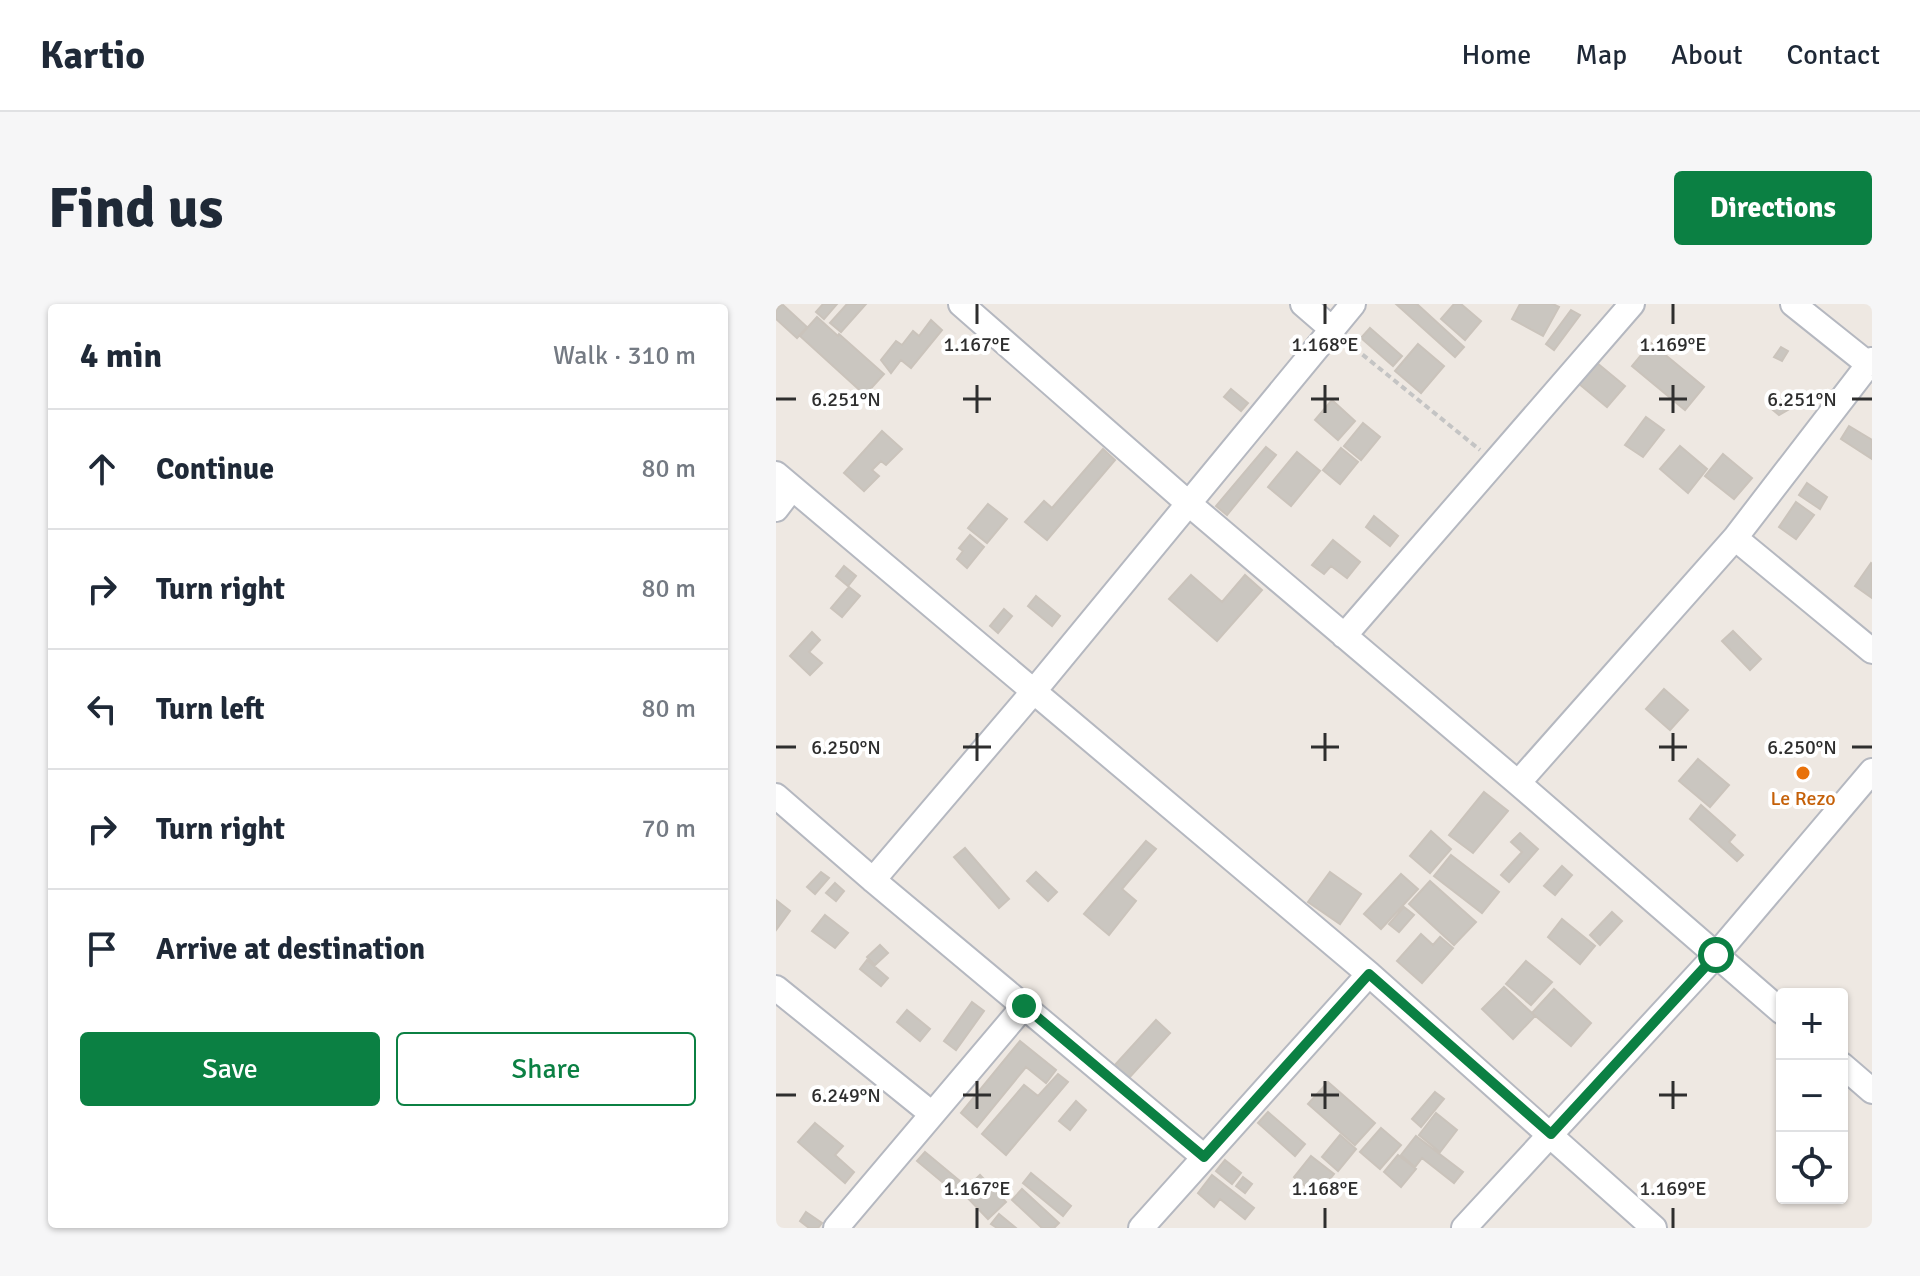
<!DOCTYPE html>
<html lang="en">
<head>
<meta charset="utf-8">
<style>
  :root { --surface:#fff; --page:#f6f6f7; --text:#1f2937; --muted:#747a83; --line:#e0e1e3; --accent:#0b8043 }
  body { margin:0; font-family:Signika,sans-serif; background:var(--page); color:var(--text) }
  .controls { position:absolute; right:24px; bottom:24px; display:grid; overflow:hidden; border-radius:8px; box-shadow:0 2px 6px #0004 }
  .controls button { width:72px; height:72px; display:grid; place-items:center; padding:0; border:0; border-bottom:2px solid var(--line); background:var(--surface); color:var(--text); font:40px sans-serif }
  .stop { position:absolute; width:24px; height:24px; margin:-18px; border:6px solid #0b8043; border-radius:50%; background:#fff }
  .stop.end { background:#0b8043; border-color:#fff; box-shadow:0 2px 8px #0008 }
  .list { margin:0; padding:0; list-style:none }
  h2 { display:flex; justify-content:space-between; align-items:center; height:104px; margin:0; padding:0 32px; font-size:34px }
  h2 small { font-size:26px; font-weight:400; color:var(--muted) }
  .list li { display:grid; grid-template-columns:52px 1fr auto; gap:24px; align-items:center; box-sizing:border-box; height:120px; padding:0 32px; border-top:2px solid var(--line) }
  .list b { display:block; font-size:30px; white-space:nowrap }
  .list em { font-size:26px; font-style:normal; color:var(--muted) }
  .actions { display:flex; gap:16px; padding:24px 32px }
  .actions a { flex:1; padding:18px 0; border:2px solid var(--accent); border-radius:8px; text-align:center; font-size:28px; color:var(--accent) }
  .actions .main { background:var(--accent); color:#fff }
  .icon { flex:none; width:44px; height:44px; fill:none; stroke:currentColor; stroke-width:2; stroke-linecap:round; stroke-linejoin:round }
  .map { position:relative; flex:none; width:1096px; height:924px; overflow:hidden; border-radius:8px }
  header { display:flex; align-items:center; gap:48px; box-sizing:border-box; height:112px; padding:0 40px; background:var(--surface); border-bottom:2px solid var(--line) }
  header strong { font-size:38px }
  nav { display:flex; gap:44px; margin-inline-start:auto; font-size:28px }
  .intro { display:flex; align-items:center; justify-content:space-between; box-sizing:border-box; height:192px; padding:0 48px }
  h1 { margin:0; font-size:56px }
  .button { padding:20px 36px; border-radius:8px; background:var(--accent); color:#fff; font-size:28px; font-weight:700 }
  main { display:flex; gap:48px; padding:0 48px }
  aside { flex:1; background:var(--surface); border-radius:8px; box-shadow:0 2px 6px #0004 }
  .map>svg:first-child { display:block }
  .building { fill:#cac6c0; stroke:#cac3bb; stroke-width:2 }
  .lines { fill:none; stroke-linecap:round; stroke-linejoin:round }
  .minor-casing { stroke:#b5b8c0; stroke-width:28 }
  .path { stroke:#c4c4c4; stroke-width:4; stroke-dasharray:6 4; stroke-linecap:butt }
  .minor { stroke:#fff; stroke-width:24 }
  .route { stroke:#0b8043; stroke-width:10 }
  .ticks { fill:none; stroke:#2e2e2e; stroke-width:3 }
  .food-dot { fill:#e8710a; stroke:#fff; stroke-width:3 }
  .labels { text-anchor:middle; stroke-width:8; stroke-linejoin:round; paint-order:stroke }
  .food-label { font-size:20px; fill:#c56008; stroke:#fff }
  .ticks-label { font-size:20px; text-anchor:middle; fill:#2e2e2e; stroke:#fff; stroke-width:8; stroke-linejoin:round; paint-order:stroke }
</style>
</head>
<body>
<header>
<strong>Kartio</strong>
<nav><a>Home</a><a>Map</a><a>About</a><a>Contact</a></nav>
</header>
<div class="intro"><h1>Find us</h1><a class="button">Directions</a></div>
<main>
<aside>
<h2>4 min<small>Walk · 310 m</small></h2>
<ul class="list">
<li><svg class="icon" aria-label="ahead" viewBox="0 0 24 24"><path d="M12 20V5M6 11l6-6 6 6"/></svg><div><b>Continue</b></div><em>80 m</em></li>
<li><svg class="icon" aria-label="right" viewBox="0 0 24 24"><path d="M7 20v-9h11M14 6l5 5-5 5"/></svg><div><b>Turn right</b></div><em>80 m</em></li>
<li><svg class="icon" aria-label="left" viewBox="0 0 24 24"><path d="M17 20v-9H6M10 6l-5 5 5 5"/></svg><div><b>Turn left</b></div><em>80 m</em></li>
<li><svg class="icon" aria-label="right" viewBox="0 0 24 24"><path d="M7 20v-9h11M14 6l5 5-5 5"/></svg><div><b>Turn right</b></div><em>70 m</em></li>
<li><svg class="icon" aria-label="arrive" viewBox="0 0 24 24"><path d="M6 21V4h12l-3 4 3 4H6"/></svg><div><b>Arrive at destination</b></div></li>
</ul>
<div class="actions"><a class="main">Save</a><a>Share</a></div>
</aside>
<div class="map">
<svg width="1096" height="924" viewBox="0 0 1096 924">
  <rect width="100%" height="100%" fill="#eee8e2"/>
  <path class="building" d="M6 0 31 23 21 34 0 15V6Z
    M47 0H61L48 15 40 8Z
    M71 0H90L65 28 54 19Z
    M620 0H641L688 43 679 53Z
    M678 0H685L705 17 689 36 665 15Z
    M744 0H777L783 3 767 32 736 15Z
    M795 6 804 11 778 46 770 40Z
    M41 13 62 32 63 30 108 70 89 91 24 32Z
    M155 16 166 26 135 64 125 56 115 69 105 56 120 37 126 41 137 27 143 32Z
    M594 24 626 52 617 62 585 34Z
    M875 39 928 83 909 106 856 62Z
    M642 40 668 62 645 89 619 67Z
    M1005 43 1012 47 1006 57 998 53Z
    M815 54 849 82 831 103 797 75Z
    M455 85 472 99 465 107 448 93Z
    M999 91 1015 104 1003 111 991 101Z
    M556 96 579 117 562 136 539 116Z
    M870 113 888 126 867 153 849 141Z
    M587 119 604 133 585 156 568 142Z
    M1073 122 1096 136V155L1065 135Z
    M106 127 126 145 110 161 105 157 96 166 103 172 88 187 68 169Z
    M904 142 931 165 912 189 884 165Z
    M490 143 500 151 451 211 440 202Z
    M565 144 582 158 564 180 547 166Z
    M327 145 339 156 271 236 249 218 268 197 276 204Z
    M521 148 544 167 515 202 492 183Z
    M947 150 976 174 958 195 929 172Z
    M1031 179 1051 193 1044 205 1023 191Z
    M1020 198 1038 211 1020 235 1003 223Z
    M212 200 231 215 211 239 192 224Z
    M598 212 622 232 614 242 590 223Z
    M194 231 208 243 191 264 181 255 187 247 183 244Z
    M557 236 584 258 571 274 555 262 548 270 536 261Z
    M1095 259 1096 260V294L1079 282Z
    M68 262 80 272 72 282 60 272Z
    M415 271 446 298 469 271 486 286 441 337 393 295Z
    M73 283 84 292 66 313 55 304Z
    M260 292 284 312 276 322 252 302Z
    M228 305 236 312 222 329 214 322Z
    M957 327 985 355 974 366 946 337Z
    M36 328 44 336 33 348 46 359 34 371 14 352Z
    M888 385 912 406 894 426 870 405Z
    M922 455 953 481 934 503 903 477Z
    M708 488 732 507 697 549 673 531Z
    M925 501 959 531 953 538 967 551 961 557 914 515Z
    M655 527 675 545 654 569 634 552Z
    M744 529 762 545 733 578 725 571 746 548 735 538Z
    M370 537 380 545 346 585 360 597 333 631 308 610Z
    M189 544 233 595 223 604 178 553Z
    M675 551 723 588 706 609 658 572Z
    M786 562 796 571 779 591 768 582Z
    M45 568 53 574 39 590 31 583Z
    M260 568 281 588 272 597 251 577Z
    M554 568 585 590 564 620 532 598Z
    M625 570 642 585 605 625 588 610Z
    M654 577 700 618 678 641 633 600Z
    M59 579 68 587 60 597 50 589Z
    M0 596 14 607 0 626Z
    M628 603 638 611 623 628 613 620Z
    M836 608 846 617 824 641 814 631Z
    M49 611 72 629 59 644 36 627Z
    M786 615 819 642 804 660 772 633Z
    M645 630 657 641 664 633 677 644 646 679 621 657Z
    M104 641 112 649 99 661 91 653Z
    M91 656 112 674 105 682 84 665Z
    M750 657 776 678 755 701 730 680Z
    M728 683 759 712 737 735 706 705Z
    M778 685 815 719 795 742 756 709Z
    M196 698 208 707 180 746 168 737Z
    M131 706 154 725 144 737 121 718Z
    M380 716 394 729 352 775 338 762Z
    M244 737 280 766 270 779 250 763 201 823 185 809Z
    M282 770 292 778 230 851 206 830 248 781 262 792Z
    M552 778 599 819 579 841 532 800Z
    M659 788 668 795 645 823 636 815Z
    M300 797 310 806 294 826 283 817Z
    M492 808 529 840 519 852 482 819Z
    M660 809 681 826 664 848 643 831Z
    M39 819 67 842 59 851 78 868 69 879 22 838Z
    M605 824 625 841 604 865 584 848Z
    M564 831 580 845 562 867 546 853Z
    M640 832 687 868 678 879 646 854 639 863 625 851Z
    M149 848 190 882 182 891 141 857Z
    M622 851 640 865 625 883 608 868Z
    M535 852 558 870 541 891 518 873Z
    M449 856 465 869 456 880 440 867Z
    M255 869 295 902 287 912 247 879Z
    M204 871 230 898 212 915 186 888Z
    M436 871 478 904 469 915 444 895 438 903 422 889Z
    M467 873 476 880 469 889 460 882Z
    M246 885 283 919 278 924H266L236 896Z
    M30 908 46 919 42 924H33L24 917Z
    M223 910 240 924H221L215 920Z"/>
  <g class="lines">
    <g class="minor-casing">
      <path id="minor" d="M185 0 412 199 742 479 1006 708
        M527 0 557 26
        M1017 0 1092 60
        M0 170 593 670 878 924
        M0 205 16 184
        M959 234 1096 347
        M568 332 856 0
        M742 479 959 234 1096 56
        M0 492 97 576 428 853
        M97 576 258 387 577 0
        M0 684 156 810
        M1066 761 1096 787
        M60 924 248 702
        M365 924 593 670
        M688 924 940 651 1096 467"/>
    </g>
    <path class="path" d="M571 38 704 146"/>
    <use href="#minor" class="minor"/>
  </g>
  <g class="lines">
    <path class="route" d="M248 702 428 853 593 670 775 830 940 651"/>
  </g>
  <path class="ticks" d="M201 0V20M549 0V20M897 0V20M201 81V109M549 81V109M897 81V109M0 95H20M187 95H215M535 95H563M883 95H911M1076 95H1096M201 429V457M549 429V457M897 429V457M0 443H20M187 443H215M535 443H563M883 443H911M1076 443H1096M201 777V805M549 777V805M897 777V805M0 791H20M187 791H215M535 791H563M883 791H911M201 904V924M549 904V924M897 904V924"/>
  <circle class="food-dot" cx="1027" cy="469" r="8"/>
  <g class="labels">
    <g class="food-label">
      <text x="1027" y="501">Le Rezo</text>
    </g>
  </g>
  <g class="ticks-label">
    <text x="201" y="47">1.167°E</text>
    <text x="549" y="47">1.168°E</text>
    <text x="897" y="47">1.169°E</text>
    <text x="70" y="102">6.251°N</text>
    <text x="1026" y="102">6.251°N</text>
    <text x="70" y="450">6.250°N</text>
    <text x="1026" y="450">6.250°N</text>
    <text x="70" y="798">6.249°N</text>
    <text x="201" y="891">1.167°E</text>
    <text x="549" y="891">1.168°E</text>
    <text x="897" y="891">1.169°E</text>
  </g>
</svg>
<div class="controls">
<button>+</button>
<button>−</button>
<button><svg class="icon" aria-label="locate" viewBox="0 0 24 24"><circle cx="12" cy="12" r="6"/><path d="M12 2v4M12 18v4M2 12h4M18 12h4"/></svg></button>
</div>
<div class="stop" style="left:940px;top:651px"></div>
<div class="stop end" style="left:248px;top:702px"></div>
</div>
</main>
</body>
</html>
